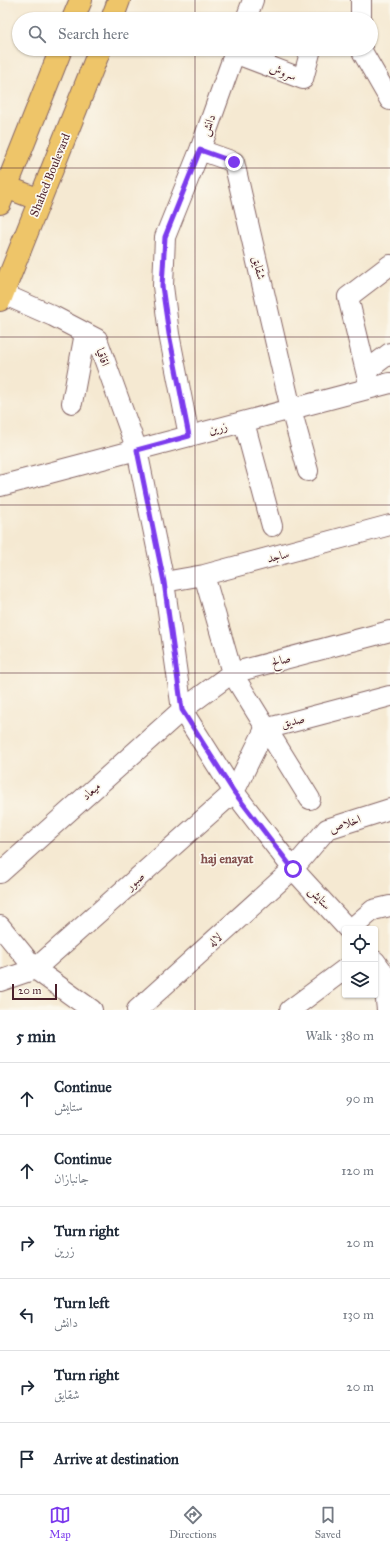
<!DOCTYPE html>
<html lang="en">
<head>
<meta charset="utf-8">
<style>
  :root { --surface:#fff; --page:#f2f2f3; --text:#1f2937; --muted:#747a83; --line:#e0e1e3; --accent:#7c3aed }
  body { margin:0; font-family:"IM FELL Great Primer",Amiri,serif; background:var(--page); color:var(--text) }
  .controls { position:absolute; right:12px; bottom:12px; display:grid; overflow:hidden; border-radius:4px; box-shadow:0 1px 3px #0004 }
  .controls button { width:36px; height:36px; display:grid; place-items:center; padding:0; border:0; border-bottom:1px solid var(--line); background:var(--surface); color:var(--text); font:20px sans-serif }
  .scale { position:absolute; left:12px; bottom:10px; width:45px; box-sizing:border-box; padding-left:4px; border:2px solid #4a1f2b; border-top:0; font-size:11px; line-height:14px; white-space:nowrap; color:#4a1f2b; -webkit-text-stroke:3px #fbf7ec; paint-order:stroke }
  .stop { position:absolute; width:12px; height:12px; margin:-9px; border:3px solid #7c3aed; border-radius:50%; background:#fff }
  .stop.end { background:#7c3aed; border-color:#fff; box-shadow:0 1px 4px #0008 }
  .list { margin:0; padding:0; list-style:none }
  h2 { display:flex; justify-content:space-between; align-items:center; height:52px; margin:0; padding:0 16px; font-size:17px }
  h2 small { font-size:13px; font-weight:400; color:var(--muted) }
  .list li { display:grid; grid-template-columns:26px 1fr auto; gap:12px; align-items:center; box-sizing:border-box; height:72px; padding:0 16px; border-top:1px solid var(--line) }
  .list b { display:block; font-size:15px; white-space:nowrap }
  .list p { margin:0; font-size:13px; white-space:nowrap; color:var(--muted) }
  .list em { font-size:13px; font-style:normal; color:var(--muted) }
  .icon { flex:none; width:22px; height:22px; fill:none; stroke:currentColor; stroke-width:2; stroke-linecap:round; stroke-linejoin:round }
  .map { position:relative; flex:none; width:390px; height:1010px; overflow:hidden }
  .search { position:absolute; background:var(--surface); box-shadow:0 1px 3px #0004; left:12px; right:12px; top:12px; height:44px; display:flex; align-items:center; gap:10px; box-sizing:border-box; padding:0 14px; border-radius:22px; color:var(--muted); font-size:15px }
  .sheet { height:484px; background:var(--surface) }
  nav { display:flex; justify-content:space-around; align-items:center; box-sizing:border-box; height:56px; border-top:1px solid var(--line); background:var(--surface); font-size:11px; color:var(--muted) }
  nav a { display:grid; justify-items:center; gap:2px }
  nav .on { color:var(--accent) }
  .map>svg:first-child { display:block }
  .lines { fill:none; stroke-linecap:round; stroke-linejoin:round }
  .minor-casing { stroke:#866665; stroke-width:22 }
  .major-casing { stroke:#866665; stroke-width:24 }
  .minor { stroke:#fff; stroke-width:20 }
  .major { stroke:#eec569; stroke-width:22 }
  .route { stroke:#7c3aed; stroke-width:5 }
  .grid { fill:none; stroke:#4a1f2b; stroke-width:1; stroke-opacity:0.55 }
  .labels { text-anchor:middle; stroke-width:3.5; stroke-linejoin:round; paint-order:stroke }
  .street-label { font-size:12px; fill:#4a1f2b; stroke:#fbf7ec }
  .neighbourhood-label { font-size:13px; font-weight:bold; fill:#83504e; stroke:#fbf7ec }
</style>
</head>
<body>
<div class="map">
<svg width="390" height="1010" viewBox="0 0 390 1010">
  <rect width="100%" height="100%" fill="#fbf7ec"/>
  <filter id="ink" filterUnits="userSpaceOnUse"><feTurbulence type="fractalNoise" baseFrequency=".025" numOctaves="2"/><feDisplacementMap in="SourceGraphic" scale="8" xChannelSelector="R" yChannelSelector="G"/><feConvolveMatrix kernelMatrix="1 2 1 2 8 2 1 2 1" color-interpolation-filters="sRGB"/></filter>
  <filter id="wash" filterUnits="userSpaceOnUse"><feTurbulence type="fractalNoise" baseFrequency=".012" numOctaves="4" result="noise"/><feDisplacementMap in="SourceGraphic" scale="16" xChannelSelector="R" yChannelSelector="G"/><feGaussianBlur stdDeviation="0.9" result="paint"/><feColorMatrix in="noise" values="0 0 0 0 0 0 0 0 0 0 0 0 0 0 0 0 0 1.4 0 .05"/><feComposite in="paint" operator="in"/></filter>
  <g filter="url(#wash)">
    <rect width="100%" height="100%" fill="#f5e9d2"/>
  </g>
  <g filter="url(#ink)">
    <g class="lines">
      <g class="minor-casing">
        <path id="minor" d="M361 0V19
          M246 19 253 0
          M362 49 363 53 390 100
          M234 53 303 79 311 49
          M200 150 234 162 291 409 308 471
          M3 294 53 316 97 339 137 450 164 582 182 710 234 792 293 869 348 929
          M366 371 390 353
          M370 388 348 297 390 265
          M72 403 85 333
          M244 422 272 526
          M189 436 169 334 163 286 165 237 200 150 236 49
          M0 486 390 383
          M204 575 232 673 310 799
          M164 582 204 575 390 525
          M0 873 182 710 232 673 390 631
          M0 926 35 969 92 1010
          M351 929 373 910 390 906
          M375 961 383 972 387 1010
          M0 981 35 969 234 792 265 729 390 696
          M137 1010 293 869 327 829 390 809
          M290 1010 345 969"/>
      </g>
      <g class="major-casing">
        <path id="major" d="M73 19 81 0
          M112 19 119 0
          M6 187 40 200
          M0 203 61 49
          M0 300 100 49"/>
      </g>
      <use href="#minor" class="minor"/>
      <use href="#major" class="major"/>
    </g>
  </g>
  <g class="lines" filter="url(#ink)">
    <path class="route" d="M234 162 200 150 165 237 162 286 169 334 189 436 137 450 164 582 182 710 234 792 293 869"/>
  </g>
  <path class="grid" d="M195 0V19M195 49V1010M0 168H390M0 337H390M0 505H390M0 673H390M0 842H390"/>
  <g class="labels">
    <g class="street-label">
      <text transform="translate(283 72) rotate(20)" y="4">سروش</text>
      <text transform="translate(208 125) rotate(-70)" y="4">دانش</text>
      <text transform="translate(50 175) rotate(-68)" y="4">Shahed Boulevard</text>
      <text transform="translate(259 268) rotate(77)" y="4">شقایق</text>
      <text transform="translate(103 357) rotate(70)" y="4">اقاقیا</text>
      <text transform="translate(218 428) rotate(-15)" y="4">زرین</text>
      <text transform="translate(278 556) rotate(-15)" y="4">ساجد</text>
      <text transform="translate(281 660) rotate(-15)" y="4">صالح</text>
      <text transform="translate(293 721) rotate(-14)" y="4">صدیق</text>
      <text transform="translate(91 791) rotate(-42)" y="4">میعاد</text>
      <text transform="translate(345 824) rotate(-20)" y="4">اخلاص</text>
      <text transform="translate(135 881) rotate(-42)" y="4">صبور</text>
      <text transform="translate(320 898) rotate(47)" y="4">ستایش</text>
      <text transform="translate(215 940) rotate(-42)" y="4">لاله</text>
    </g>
    <g class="neighbourhood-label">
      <text x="227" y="863">haj enayat</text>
    </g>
  </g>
</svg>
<div class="controls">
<button><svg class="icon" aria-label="locate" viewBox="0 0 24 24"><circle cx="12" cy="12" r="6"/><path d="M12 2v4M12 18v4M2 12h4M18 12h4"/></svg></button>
<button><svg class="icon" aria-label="layers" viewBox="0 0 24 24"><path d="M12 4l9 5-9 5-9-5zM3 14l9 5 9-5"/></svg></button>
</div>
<div class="scale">20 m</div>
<div class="stop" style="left:293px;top:869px"></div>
<div class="stop end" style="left:234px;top:162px"></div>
<div class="search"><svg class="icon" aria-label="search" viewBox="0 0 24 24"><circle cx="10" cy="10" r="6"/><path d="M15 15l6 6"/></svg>Search here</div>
</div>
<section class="sheet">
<h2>5 min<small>Walk · 380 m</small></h2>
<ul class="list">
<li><svg class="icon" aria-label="ahead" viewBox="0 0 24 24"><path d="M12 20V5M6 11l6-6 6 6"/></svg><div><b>Continue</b><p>ستایش</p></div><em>90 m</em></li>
<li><svg class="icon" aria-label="ahead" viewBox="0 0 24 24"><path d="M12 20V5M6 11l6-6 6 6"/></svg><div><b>Continue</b><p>جانبازان</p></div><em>120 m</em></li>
<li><svg class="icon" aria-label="right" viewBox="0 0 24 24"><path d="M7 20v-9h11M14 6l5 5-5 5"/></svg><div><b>Turn right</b><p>زرین</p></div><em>20 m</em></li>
<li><svg class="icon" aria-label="left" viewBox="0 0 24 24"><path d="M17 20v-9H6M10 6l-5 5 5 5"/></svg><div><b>Turn left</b><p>دانش</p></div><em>130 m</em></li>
<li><svg class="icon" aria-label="right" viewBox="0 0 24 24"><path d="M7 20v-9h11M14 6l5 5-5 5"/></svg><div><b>Turn right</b><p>شقایق</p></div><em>20 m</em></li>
<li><svg class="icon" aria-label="arrive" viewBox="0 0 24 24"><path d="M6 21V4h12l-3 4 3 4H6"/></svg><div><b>Arrive at destination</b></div></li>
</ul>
</section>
<nav>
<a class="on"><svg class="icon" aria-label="map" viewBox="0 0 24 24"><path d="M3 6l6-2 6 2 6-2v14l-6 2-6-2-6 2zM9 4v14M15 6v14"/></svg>Map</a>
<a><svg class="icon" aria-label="directions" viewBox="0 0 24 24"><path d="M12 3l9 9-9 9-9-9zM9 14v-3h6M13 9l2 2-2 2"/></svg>Directions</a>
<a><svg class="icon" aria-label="saved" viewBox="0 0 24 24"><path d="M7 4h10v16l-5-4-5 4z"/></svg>Saved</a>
</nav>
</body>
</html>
